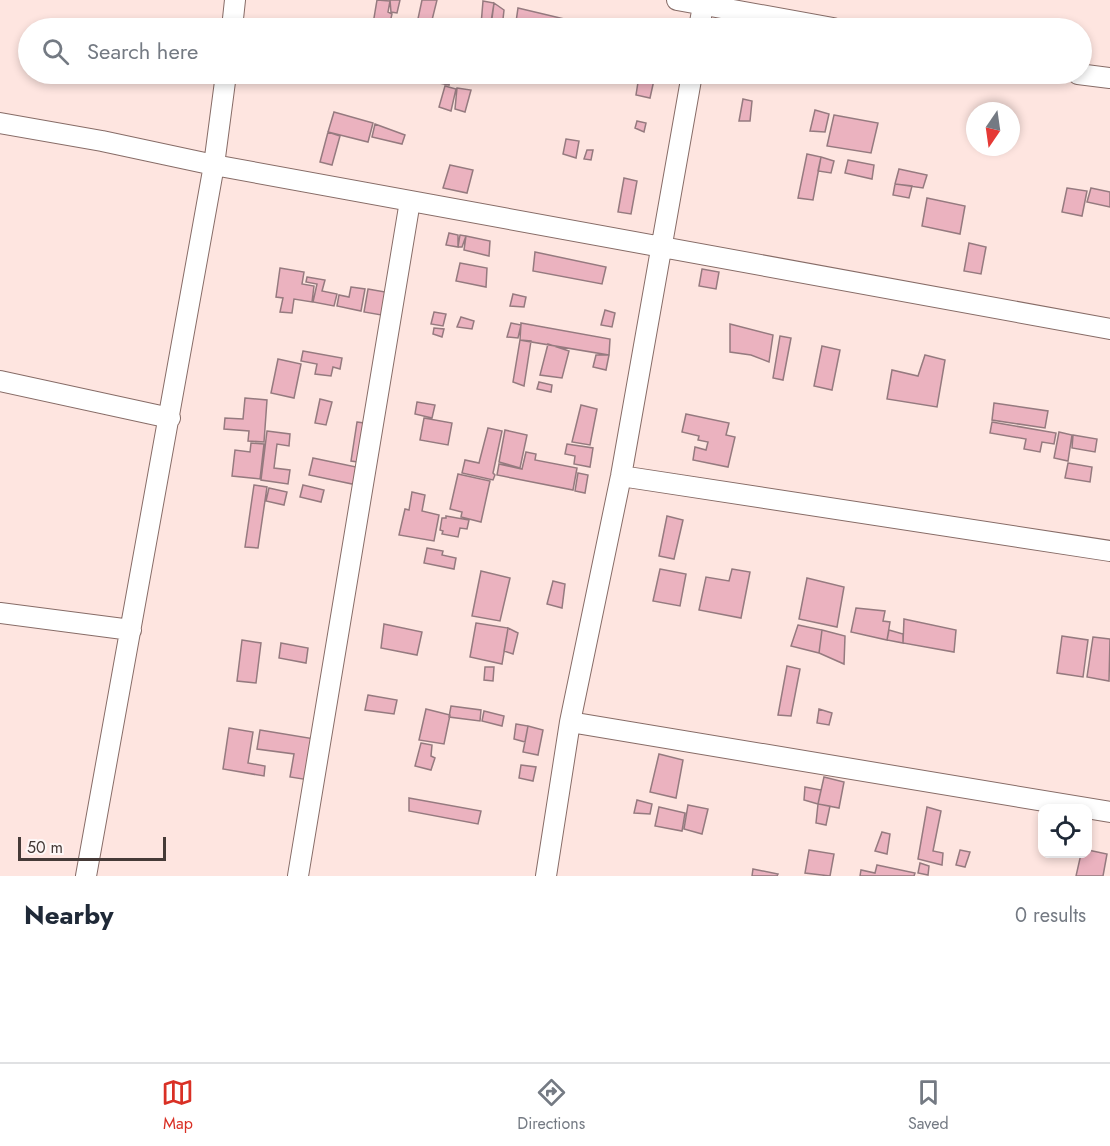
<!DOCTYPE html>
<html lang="en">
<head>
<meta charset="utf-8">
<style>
  :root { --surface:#fff; --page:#f6f6f7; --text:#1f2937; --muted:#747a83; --line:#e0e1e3; --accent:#d93025 }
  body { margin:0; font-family:Jost,sans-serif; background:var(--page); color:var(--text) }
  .controls { position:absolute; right:18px; bottom:18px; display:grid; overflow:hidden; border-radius:12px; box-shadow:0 3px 9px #0003 }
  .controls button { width:54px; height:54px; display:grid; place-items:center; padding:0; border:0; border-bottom:2px solid var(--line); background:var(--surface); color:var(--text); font:30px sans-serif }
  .compass { position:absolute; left:966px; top:102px; width:54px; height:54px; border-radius:50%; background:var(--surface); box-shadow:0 3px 9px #0003; rotate:193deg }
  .scale { position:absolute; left:18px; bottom:15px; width:148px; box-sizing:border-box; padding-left:6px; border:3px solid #453a37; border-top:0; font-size:16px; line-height:21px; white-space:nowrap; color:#453a37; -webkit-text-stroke:4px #fef7f6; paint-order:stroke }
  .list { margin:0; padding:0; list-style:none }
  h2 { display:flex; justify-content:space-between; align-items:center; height:78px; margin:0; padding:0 24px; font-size:26px }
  h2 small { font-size:20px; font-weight:400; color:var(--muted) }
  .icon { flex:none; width:33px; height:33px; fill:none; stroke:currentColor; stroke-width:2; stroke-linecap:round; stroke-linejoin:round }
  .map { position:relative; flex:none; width:1110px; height:876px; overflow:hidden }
  .search { position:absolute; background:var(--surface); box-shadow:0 3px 9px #0003; left:18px; right:18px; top:18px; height:66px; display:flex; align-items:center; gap:15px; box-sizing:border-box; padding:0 21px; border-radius:33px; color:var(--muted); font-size:22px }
  .sheet { height:186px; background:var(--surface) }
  nav { display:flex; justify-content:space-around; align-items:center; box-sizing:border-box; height:84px; border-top:2px solid var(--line); background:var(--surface); font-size:16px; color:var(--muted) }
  nav a { display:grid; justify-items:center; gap:3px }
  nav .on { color:var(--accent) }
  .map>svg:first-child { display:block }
  .building { fill:#ebb2bf; stroke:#957a7f; stroke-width:1.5 }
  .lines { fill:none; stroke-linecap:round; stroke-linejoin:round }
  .street-casing { stroke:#876c67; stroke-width:22 }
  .street { stroke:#fff; stroke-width:20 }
</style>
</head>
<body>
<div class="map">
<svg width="1110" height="876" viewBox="0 0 1110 876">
  <rect width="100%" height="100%" fill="#fee5e0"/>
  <path class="building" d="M377 0 390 1 388 12 392 14 389 27 373 24Z
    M390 0H400L397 13 391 12Z
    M422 0H437L430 28H416Z
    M483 1 494 3 491 26 481 25Z
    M494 3 504 10 502 28H490Z
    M518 8 573 21 571 28H550L516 22Z
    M419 74H436L434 82 418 78Z
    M436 74H451L449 85 434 82Z
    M639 76 654 80 650 98 636 95Z
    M445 86 456 89 451 111 439 107Z
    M457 88 471 90 465 112 455 109Z
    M743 99 752 101 750 121H739Z
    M815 110 829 114 825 132 810 131Z
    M334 112 373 123 368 142 328 132Z
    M834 115 878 123 871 153 827 146Z
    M637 121 646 123 644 132 635 128Z
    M375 124 405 135 402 144 372 137Z
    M328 132 340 136 332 165 320 162Z
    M566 139 579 141 576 158 563 154Z
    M587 150H593L591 160 584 159Z
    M807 154 821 157 813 200 798 198Z
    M821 157 834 161 831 173 818 171Z
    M848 160 874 165 872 179 845 173Z
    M450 165 473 170 467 193 443 188Z
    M899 169 927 175 923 188 895 184Z
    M624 178 637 181 631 214 618 212Z
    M895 184 912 186 909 198 893 195Z
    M1067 188 1087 191 1082 216 1062 212Z
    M1091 188 1110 192V207L1087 202Z
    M927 198 965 206 960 234 922 226Z
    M449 233 458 235V247L446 245Z
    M460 235 466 236 462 247H458Z
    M466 236 490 241 489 256 464 250Z
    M969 243 986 247 981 274 964 271Z
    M535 252 606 267 602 284 533 271Z
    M460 263 487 268 486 287 456 281Z
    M280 268 304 272 302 284 314 286 312 302 294 299 292 313 280 312 283 298 276 297Z
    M702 269 719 272 716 289 699 286Z
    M307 277 325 280 322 291 337 294 334 306 313 302 317 284 306 282Z
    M351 287 365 289 361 311 337 306 339 295 349 297Z
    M368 289 391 293 387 316 364 312Z
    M513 294 526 297 524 307 510 306Z
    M605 310 615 313 612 327 601 325Z
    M434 312 446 314 443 326 431 324Z
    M461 317 474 321 472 329 457 327Z
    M511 323 521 325 518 338 507 337Z
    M521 323 610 339 609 355 520 340Z
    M730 324 773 335 769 362 751 355 730 352Z
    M434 328 444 329 442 337 433 334Z
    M780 336 791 338 783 380 773 378Z
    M520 340 531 341 524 386 513 382Z
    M548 344 569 351 562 378 540 375Z
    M822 346 840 350 832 390 814 386Z
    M303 351 342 358 340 369 333 367 331 376 315 374 317 364 301 361Z
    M596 355H609L606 370 593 367Z
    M925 355 945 360 937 407 887 399 892 370 918 376Z
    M278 359 301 364 294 398 271 393Z
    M539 382 552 385 551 392 537 389Z
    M245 398 267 400 264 442 248 441 249 431 224 429 225 418 243 419Z
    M320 399 332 402 326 425 315 423Z
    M417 402 435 405 432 418 415 414Z
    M994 403 1048 411 1045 428 992 420Z
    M581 405 597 409 590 445 572 442Z
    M686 414 729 423 726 435 735 437 728 467 693 460 695 447 706 450 708 442 698 440 699 436 682 432Z
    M424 418 452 423 448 445 420 440Z
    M357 422 371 424 365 463 351 461Z
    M992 422 1056 433 1054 444 1042 442 1040 452 1024 449 1026 439 990 433Z
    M488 428 502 431 493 473 495 475 493 480 462 473 465 460 479 463Z
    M505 430 527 435 520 468 499 462Z
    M267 431 290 434 289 446 277 444 274 468 290 470 288 484 261 480Z
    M1059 432 1072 435 1068 461 1054 458Z
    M1073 435 1097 439 1095 452 1072 448Z
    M251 443 264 444 260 479 232 476 235 450 250 452Z
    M567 444 593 448 590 467 574 464 575 456 565 454Z
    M526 452 536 454 535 460 577 468 573 490 497 475 499 464 522 469Z
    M313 458 361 468 357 485 309 475Z
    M1068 463 1092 467 1090 482 1065 478Z
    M578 473 588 475 585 493 575 491Z
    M458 474 490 481 481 522 461 517 462 512 450 509Z
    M254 485 267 487 258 548 245 547Z
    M303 485 324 490 321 502 300 497Z
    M269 488 287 492 284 505 266 501Z
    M412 492 425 495 422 511 439 515 434 541 399 535 405 509 409 510Z
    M446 516 469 520 467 529 460 528 458 537 442 534 443 531 440 530 442 518H446Z
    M667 516 683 520 674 559 659 556Z
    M427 548 443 551 442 555 456 558 454 569 424 563Z
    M660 569 686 574 680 606 653 601Z
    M732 569 750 572 741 618 699 610 706 577 729 581Z
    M481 571 510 578 500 621 472 616Z
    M807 578 844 587 837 627 799 619Z
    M553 581 565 584 562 608 547 604Z
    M856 608 885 611 883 621 890 622 887 640 851 632Z
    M904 619 956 630 954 652 903 643Z
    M476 623 508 628 502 664 470 657Z
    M384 624 422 632 417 655 381 648Z
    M798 625 822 630 819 653 791 646Z
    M508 628 518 633 513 654 504 651Z
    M822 630 845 636 844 664 819 653Z
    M889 630 903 634V643L887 640Z
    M1062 636 1088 640 1083 677 1057 673Z
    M1093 637 1110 639 1109 681 1087 677Z
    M242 640 261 643 256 683 237 681Z
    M281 643 308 648 306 663 279 658Z
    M787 666 800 669 791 716 778 715Z
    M485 667H494L493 681 484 680Z
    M368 695 397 700 394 714 365 710Z
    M451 706 481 710 480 721 449 717Z
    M426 709 450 715 444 744 419 740Z
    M819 709 832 713 829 725 817 723Z
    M484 711 504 716 502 726 482 721Z
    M516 724 528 726 525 742 514 739Z
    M528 726 543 730 538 755 523 752Z
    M229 728 253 732 248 763 265 766 264 776 223 769Z
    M260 730 315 739 309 780 290 777 294 754 257 749Z
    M421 743 432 745 431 756 435 758 431 770 415 766Z
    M659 754 683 760 676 798 650 792Z
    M521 765 536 767 533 781 519 778Z
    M824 777 844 782 839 808 818 804Z
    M805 787 821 790 818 804 804 800Z
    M409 798 481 811 478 824 409 811Z
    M637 800 652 804 650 814 634 813Z
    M818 804 830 806 826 825 816 823Z
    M688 805 708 809 702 834 684 829Z
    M659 807 685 813 682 831 655 826Z
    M927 807 941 811 933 851 943 853 942 865 918 859Z
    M882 832 890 834 887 854 875 851Z
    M809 850 834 854 830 876 805 873Z
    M960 850 970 852 965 867 956 865Z
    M1088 850 1107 854 1103 876H1076L1081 854H1088Z
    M920 863 929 866 928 875 918 873Z
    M877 865 915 873 914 876H860L861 870 875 873Z
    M753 869 778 874 777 876H752Z"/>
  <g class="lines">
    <g class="street-casing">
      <path id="street" d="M677 0 833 28
        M232 28 235 0
        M699 28 704 0
        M1078 74 1110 78
        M0 123 102 141 214 165 1110 329
        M0 381 170 418
        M621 476 1110 551
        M0 613 131 630
        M570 722 1110 812
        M86 876 214 165 226 74
        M298 876 410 201
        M546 876 570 722 621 476 692 74"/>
    </g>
    <use href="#street" class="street"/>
  </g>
</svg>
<div class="controls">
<button><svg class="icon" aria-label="locate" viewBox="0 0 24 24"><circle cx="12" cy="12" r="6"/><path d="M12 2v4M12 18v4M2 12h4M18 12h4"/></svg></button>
</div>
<svg class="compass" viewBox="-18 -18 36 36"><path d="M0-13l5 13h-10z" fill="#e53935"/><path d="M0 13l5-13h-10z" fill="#747a83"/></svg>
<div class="scale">50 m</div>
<div class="search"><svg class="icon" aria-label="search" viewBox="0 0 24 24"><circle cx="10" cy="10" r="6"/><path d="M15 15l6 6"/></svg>Search here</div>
</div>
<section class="sheet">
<h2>Nearby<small>0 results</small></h2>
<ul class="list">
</ul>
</section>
<nav>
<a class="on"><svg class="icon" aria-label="map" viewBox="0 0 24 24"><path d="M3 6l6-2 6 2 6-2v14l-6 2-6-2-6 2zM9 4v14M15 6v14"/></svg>Map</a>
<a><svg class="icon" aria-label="directions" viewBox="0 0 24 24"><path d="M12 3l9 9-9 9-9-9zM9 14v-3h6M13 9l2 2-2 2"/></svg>Directions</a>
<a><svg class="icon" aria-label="saved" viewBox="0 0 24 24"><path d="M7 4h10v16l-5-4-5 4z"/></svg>Saved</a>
</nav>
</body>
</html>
